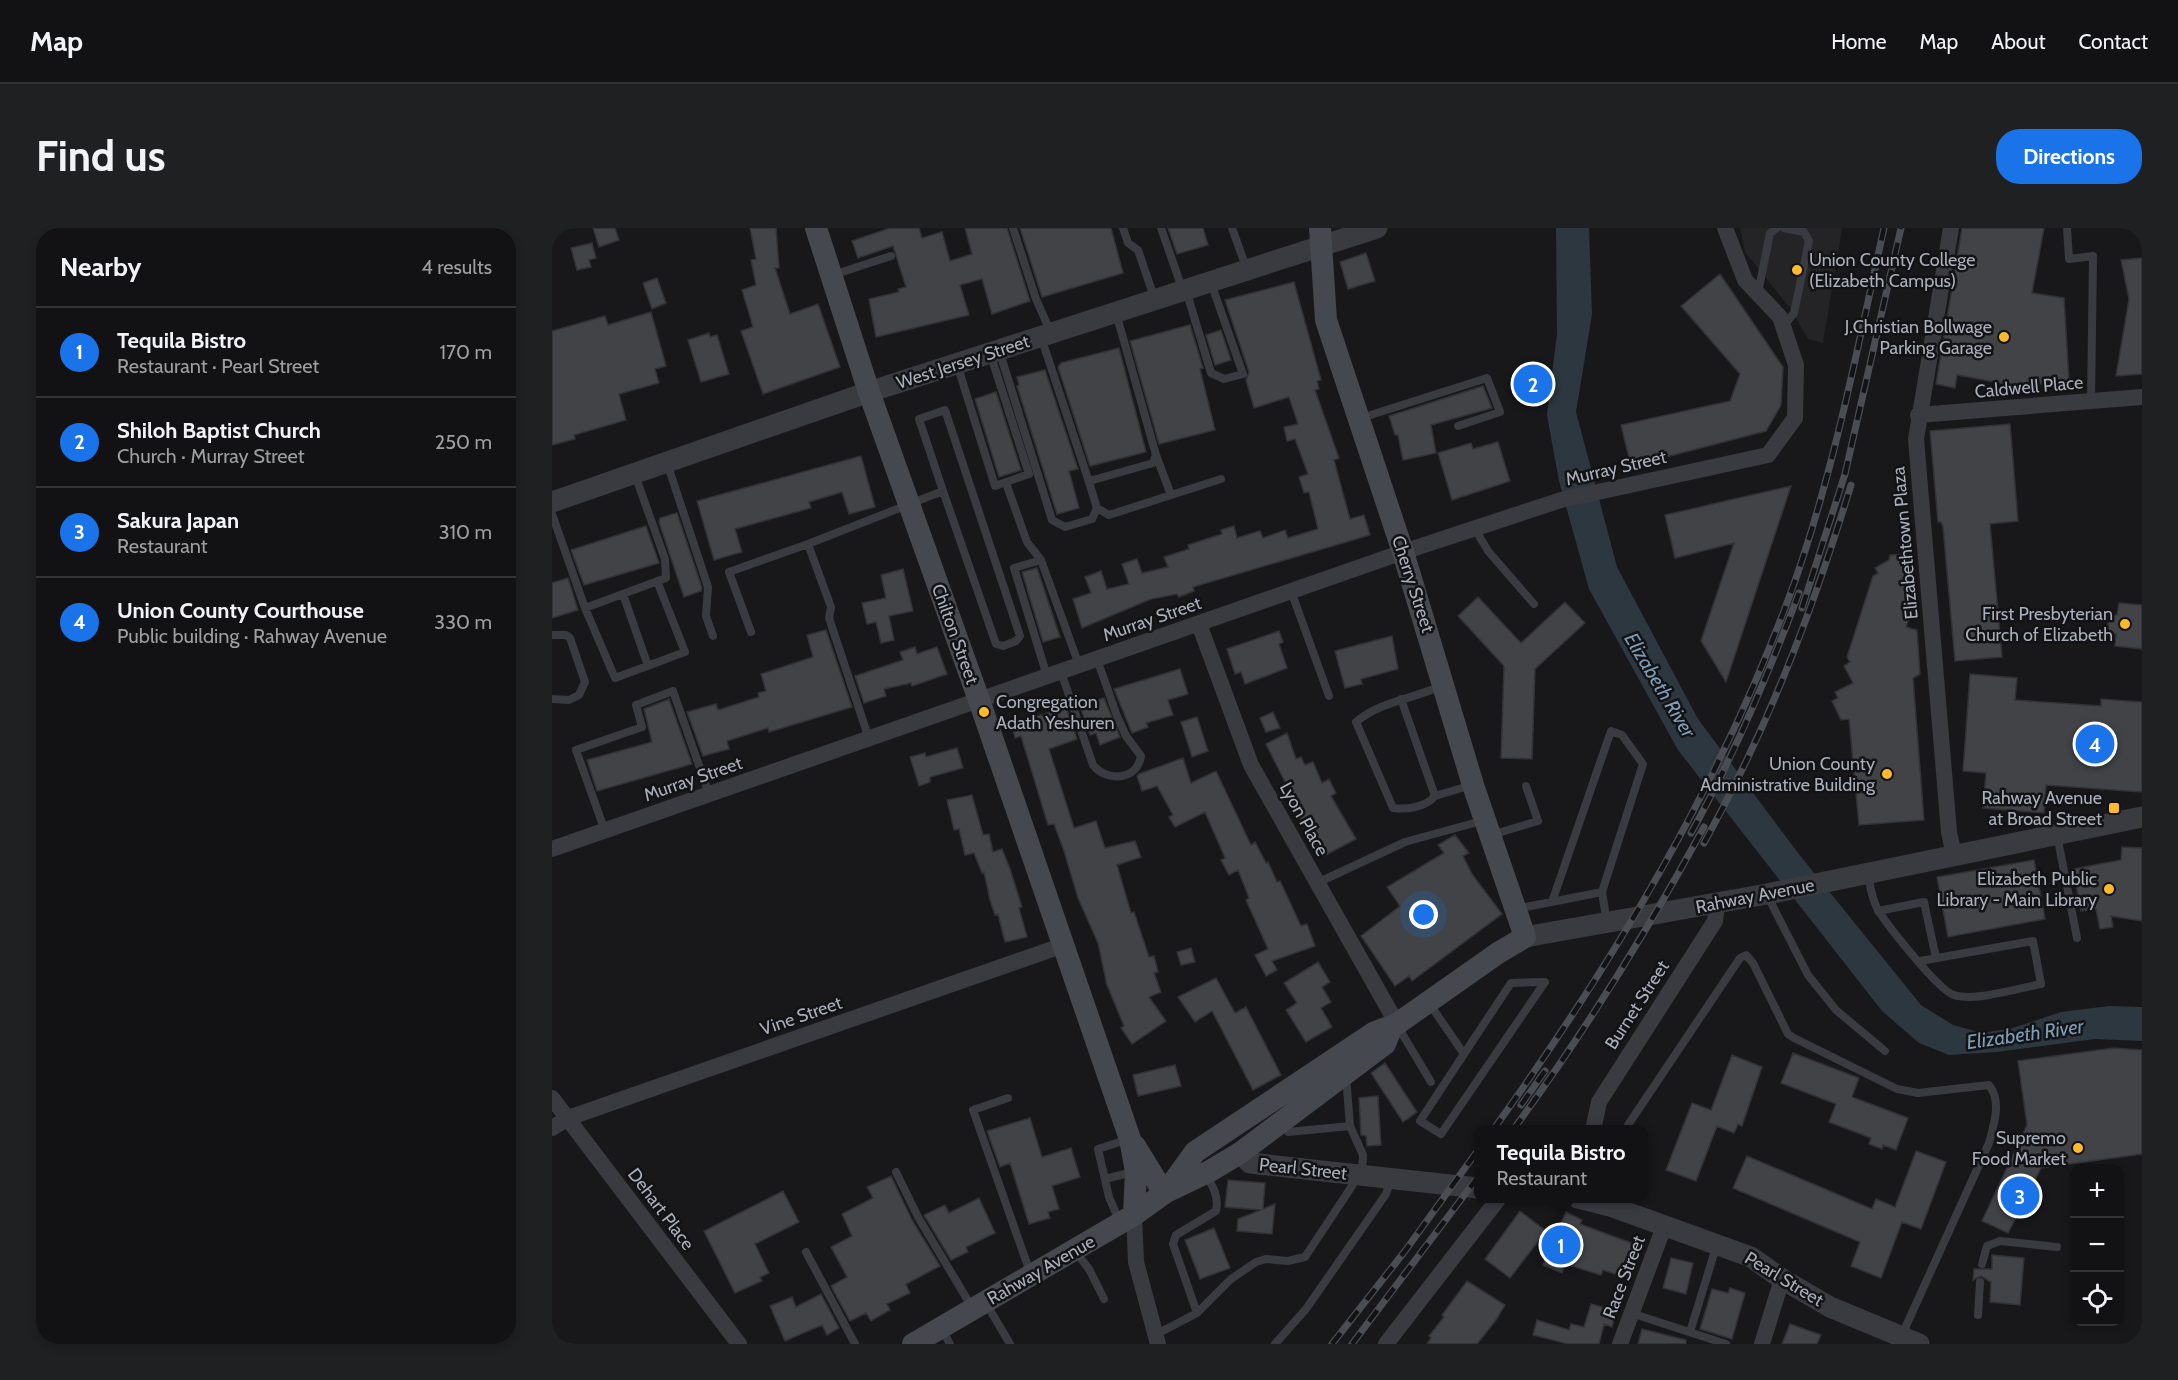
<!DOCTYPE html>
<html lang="en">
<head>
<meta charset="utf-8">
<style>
  :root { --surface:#121214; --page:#1f2022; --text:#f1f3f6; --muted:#9c9ea0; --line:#313234; --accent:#1a73e8 }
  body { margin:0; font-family:Cabin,sans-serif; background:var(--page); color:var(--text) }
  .controls { position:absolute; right:18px; bottom:18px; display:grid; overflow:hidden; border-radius:12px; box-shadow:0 3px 9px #0003 }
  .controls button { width:54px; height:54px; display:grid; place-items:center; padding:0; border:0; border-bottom:2px solid var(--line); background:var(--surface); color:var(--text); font:30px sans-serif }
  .you { position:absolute; left:872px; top:687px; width:21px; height:21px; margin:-15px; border:4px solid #fff; border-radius:50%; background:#1a73e8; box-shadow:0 0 0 9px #1a73e833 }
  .badge { display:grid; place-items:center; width:39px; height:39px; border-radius:50%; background:var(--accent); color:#fff; font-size:20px; font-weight:700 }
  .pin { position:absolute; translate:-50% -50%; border:3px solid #fff; box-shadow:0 2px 6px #0006 }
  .popup { position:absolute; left:922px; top:897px; width:174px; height:78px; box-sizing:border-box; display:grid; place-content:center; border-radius:12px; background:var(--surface); filter:drop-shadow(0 2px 4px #0005); font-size:20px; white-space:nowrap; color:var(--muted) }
  .popup b { font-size:22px; color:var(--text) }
  .popup::after { content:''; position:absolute; left:50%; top:100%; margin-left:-12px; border:12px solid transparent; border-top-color:var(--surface) }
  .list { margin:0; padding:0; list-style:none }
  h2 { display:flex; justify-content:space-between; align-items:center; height:78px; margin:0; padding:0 24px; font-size:26px }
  h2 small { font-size:20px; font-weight:400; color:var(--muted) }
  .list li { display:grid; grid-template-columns:39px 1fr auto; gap:18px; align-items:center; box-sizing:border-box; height:90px; padding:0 24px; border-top:2px solid var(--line) }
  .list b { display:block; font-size:22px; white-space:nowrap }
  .list p { margin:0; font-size:20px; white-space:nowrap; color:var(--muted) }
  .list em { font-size:20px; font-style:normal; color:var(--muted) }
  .icon { flex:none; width:33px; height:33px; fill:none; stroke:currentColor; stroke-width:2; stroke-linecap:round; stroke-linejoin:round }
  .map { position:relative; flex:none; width:1590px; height:1116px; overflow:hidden; border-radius:24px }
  header { display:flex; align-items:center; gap:36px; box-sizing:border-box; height:84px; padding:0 30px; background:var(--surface); border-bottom:2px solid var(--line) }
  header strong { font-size:28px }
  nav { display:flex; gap:33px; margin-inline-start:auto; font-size:21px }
  .intro { display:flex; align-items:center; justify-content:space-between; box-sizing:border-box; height:144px; padding:0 36px }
  h1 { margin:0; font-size:42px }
  .button { padding:15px 27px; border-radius:24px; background:var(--accent); color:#fff; font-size:21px; font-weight:700 }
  main { display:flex; gap:36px; padding:0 36px }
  aside { flex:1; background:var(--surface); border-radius:24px; box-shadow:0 3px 9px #0003 }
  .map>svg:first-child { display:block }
  .built { fill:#242427 }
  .water { fill:#2d373f }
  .building { fill:#424347; stroke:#323136; stroke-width:1.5 }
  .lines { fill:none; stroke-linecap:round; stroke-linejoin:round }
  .service { stroke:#3a3b41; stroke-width:8 }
  .minor { stroke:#3a3b41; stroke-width:16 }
  .tertiary { stroke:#3a3b41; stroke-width:21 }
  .secondary { stroke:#46484f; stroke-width:22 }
  .rail-casing { stroke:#4b4d54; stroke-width:7 }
  .rail { stroke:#131315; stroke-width:4.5; stroke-dasharray:14; stroke-linecap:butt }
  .poi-dot { fill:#feba2c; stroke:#131315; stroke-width:2 }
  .labels { text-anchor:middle; stroke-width:5; stroke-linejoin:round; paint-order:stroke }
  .poi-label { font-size:18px; fill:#a9aebb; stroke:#131315; text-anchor:end }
  .street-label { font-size:18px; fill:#a9aebb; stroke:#131315 }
  .water-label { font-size:20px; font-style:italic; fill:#7e9cb7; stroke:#131315 }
</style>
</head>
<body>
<header>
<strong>Map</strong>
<nav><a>Home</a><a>Map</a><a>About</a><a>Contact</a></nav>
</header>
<div class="intro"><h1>Find us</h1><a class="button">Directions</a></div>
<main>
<aside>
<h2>Nearby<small>4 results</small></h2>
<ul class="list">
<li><span class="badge">1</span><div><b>Tequila Bistro</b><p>Restaurant · Pearl Street</p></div><em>170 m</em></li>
<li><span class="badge">2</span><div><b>Shiloh Baptist Church</b><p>Church · Murray Street</p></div><em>250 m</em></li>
<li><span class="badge">3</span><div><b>Sakura Japan</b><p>Restaurant</p></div><em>310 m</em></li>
<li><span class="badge">4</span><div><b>Union County Courthouse</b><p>Public building · Rahway Avenue</p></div><em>330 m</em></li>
</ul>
</aside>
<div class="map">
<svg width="1590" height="1116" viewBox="0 0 1590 1116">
  <rect width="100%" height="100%" fill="#18181a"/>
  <path class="built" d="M1188 0H1290L1271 115 1256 111 1238 80 1193 24Z"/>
  <path class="water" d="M1004 0H1037L1040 86 1024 184 1065 339 1146 491 1246 625 1369 777 1401 797 1430 805 1461 800 1509 784 1557 778 1590 779V813L1543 811 1445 824 1397 827 1367 815 1330 783 1126 522 1037 361 1007 253 995 187 1005 106Z"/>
  <path class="building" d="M41 0H63L67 12 47 19Z
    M198 0H224L227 40H223L238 86 266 76 288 139 211 166 189 103 201 99 190 62 204 57 199 32 204 31Z
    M338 0H367L370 10 390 4 398 33 420 26 413 0H455L478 73 440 86 430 51 408 57 417 87 324 109 317 71 347 64 346 61 354 59 341 18 306 30 300 13Z
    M468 0H559L571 45 490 69Z
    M616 0H651L656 17 625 26Z
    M1410 0H1492L1480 65 1512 70 1517 153 1465 158 1405 147 1403 160 1384 156Z
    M40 15 44 30 37 32 39 39 25 42 19 20Z
    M814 25 823 53 796 61 788 34Z
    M1590 30V146L1564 148 1577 71 1569 32Z
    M1168 46 1231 139 1229 177 1214 203 1079 238 1069 197 1178 173 1188 146 1129 78Z
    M105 50 114 75 100 81 91 55Z
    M742 54 769 152 765 153 767 161 763 162 787 230 782 232 798 291 812 287 818 307 641 359 642 363 627 369 625 366 599 371 530 400 521 371 539 365 533 349 549 343 555 361 577 356 570 336 585 331 590 345 616 339 612 329 637 321 636 317 670 306 669 302 682 298 685 310 708 303 711 310 733 302 736 310 766 301 757 264 752 265 747 249 756 246 743 211 735 213 732 199 746 196 737 169 702 180 694 152 697 144 673 72Z
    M99 84 114 138 103 141 107 155 67 166 74 192 22 207 23 211 0 217V103L53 88 56 97Z
    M638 97 651 140 648 141 663 202 607 216 578 113Z
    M669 102 679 132 663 137 654 107Z
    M157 105 158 109 165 107 177 146 149 154 136 112Z
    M567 120 594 224 538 238 506 139 509 135Z
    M493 142 526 241 517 243 527 280 505 286 465 158 467 157 465 149Z
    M931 158 940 180 879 197 884 225 851 232 846 207H843L837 188Z
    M444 164 469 242 447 249 423 171Z
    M1458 196 1466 293 1438 296 1450 429 1403 433 1391 299 1389 294H1386L1378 203Z
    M946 214 958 253 900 272 886 225 919 215 921 221Z
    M309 228 323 279 297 286 290 264 257 274 259 280 183 301 190 324 162 332 145 273Z
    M1239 258 1174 454 1149 413 1182 315 1123 330 1113 287Z
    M125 285 150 360 149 363 132 369 107 294 108 290Z
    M94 298 107 335 32 357 19 322Z
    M1357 326 1360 366 1357 374 1362 376 1354 399 1365 402 1368 446 1361 450 1372 592 1307 597 1297 491 1289 492 1280 473 1286 470 1283 464 1301 455 1292 438 1298 434 1295 429 1321 348 1326 345 1323 340 1337 332 1338 327Z
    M485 340 508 409 491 414 470 344Z
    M351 341 361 383 337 388 342 412 329 415 324 394 315 396 310 375 334 370 329 347Z
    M16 350 26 382 0 390V355Z
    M926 369 969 415 1013 374 1033 395 983 441 980 531 949 530 952 438 906 388Z
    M1567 375 1590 377V421L1563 418 1564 406 1555 405 1557 387H1565Z
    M274 402 300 479 217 504 216 500 175 513 177 521 151 528 135 484 164 476 166 482 207 469 206 465 214 463 209 446 261 429 255 407Z
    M727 403 731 414 727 416 735 440 693 456 689 444 683 446 675 421Z
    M840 408 846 441 809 451 810 456 793 460 783 423Z
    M363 419 365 426 385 419 395 446 360 458 359 455 332 461 334 468 312 475 303 448 351 432 348 424Z
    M628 441 636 466 616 472 621 487 594 495 596 499 580 505 562 461Z
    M1418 446 1465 450 1463 472 1549 478V471L1590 474V564L1494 557 1492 585 1431 580 1434 545 1411 543Z
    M552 470 568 509 548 517 544 505 538 507 528 478Z
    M117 471 140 536 45 563 35 532 100 514 92 481Z
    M514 479 525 511 497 521 522 600 544 593 553 620 583 613 589 629 565 637 579 685 582 684 597 729 602 728 606 744 602 745 609 764 597 769 614 793 580 816 569 800 572 798 555 757 546 715 526 670 512 623 502 596 496 597 469 508 463 510 460 496Z
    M721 484 728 500 714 504 708 490Z
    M645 489 656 523 640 529 629 494Z
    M735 505 744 531 749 529 753 537 761 534 770 555 777 551 784 565 779 568 804 611 772 628 762 611 760 613 738 572 741 570 714 516Z
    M405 520 411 540 378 549V554L367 558 358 529 373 525 374 529Z
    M631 530 639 555 664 543 699 617 703 614 714 635 716 634 725 654 728 653 749 698 755 696 763 718 720 733 725 742 714 748 703 727 716 721 694 672 697 670 686 642 677 647 669 632 673 630 653 584 623 599 617 589 621 587 605 558 590 563 585 548 587 546Z
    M420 567 431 607 437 606 441 624 450 621 458 641 470 679 467 680 475 709 453 714 446 686 443 687 438 672 432 644 430 645 422 625 413 627 407 601 402 602 395 572Z
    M903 607 917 625 911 628 920 646 950 686 860 753 857 748 843 758 809 708 848 678 835 659 892 625 886 617Z
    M1570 619 1590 620V693L1559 688 1561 699 1548 701 1544 681 1529 683 1521 641 1569 632Z
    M1482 632 1493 691 1396 709 1385 649Z
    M639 720 643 734 629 737 625 724Z
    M766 734 778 754 770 759 779 774 769 780 780 799 754 814 734 782 745 775 732 755Z
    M664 750 683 785 694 779 729 847 701 862 660 783 643 794 626 769Z
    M1562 820 1590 822V926L1489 940 1456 1005 1430 993 1475 897 1466 833Z
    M1241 825 1307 850 1300 869 1356 890 1344 922 1331 917 1330 921 1317 916 1319 910 1277 894 1284 876 1229 855Z
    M1180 827 1210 839 1190 898 1186 896 1182 905 1165 898 1144 953 1114 942 1140 875 1159 882Z
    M833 835 865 884 851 894 819 845Z
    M623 837 629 858 586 868 581 847Z
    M826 868 829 917 815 918 814 908 809 907 807 870Z
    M478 890 490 929 519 920 528 949 500 958 507 981 496 984 498 990 477 996 458 935 448 939 435 903Z
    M1364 923 1394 934 1369 1001 1350 994 1329 1050 1299 1038 1308 1014 1181 960 1195 928 1320 981 1324 971 1343 979Z
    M339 948 360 992 388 1038 354 1056 358 1065 335 1076 338 1082 319 1093 314 1085 298 1093 279 1058 295 1049 279 1019 300 1008 290 986 321 970 315 959Z
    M676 952 713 955 711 981 723 976 720 1006 685 1003 686 991 709 982 673 979Z
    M231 963 247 994 203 1016 217 1045 208 1049 210 1053 183 1065 152 1003Z
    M427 970 443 1005 414 1019 416 1024 399 1032 372 987 393 977 397 985Z
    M968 983 994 1003 958 1050 933 1031Z
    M1014 984 1030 992 1028 996 1090 1019 1078 1051 1051 1042 1049 1047 1013 1036 1010 1045 991 1037Z
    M662 1000 678 1040 648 1051 633 1012Z
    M1440 1027 1472 1030 1468 1077 1438 1074 1439 1054 1429 1048 1421 1052 1422 1041H1440Z
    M1119 1030 1141 1035 1134 1066 1111 1060Z
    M915 1053 953 1077 944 1092 925 1116H875L879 1110 877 1108 892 1089 890 1087Z
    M1178 1060 1193 1065 1180 1111 1148 1101 1160 1061 1176 1065Z
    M269 1066 287 1100 275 1107 270 1097 233 1113 218 1078 240 1069 244 1079Z
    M1039 1076 1064 1083 1060 1099 1052 1096 1047 1116H1016L981 1107 985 1092 1017 1102 1019 1096 1032 1099Z
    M1238 1096 1269 1107 1265 1116H1230Z
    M1090 1101 1134 1112V1116H1086Z"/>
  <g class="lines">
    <path class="service" d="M461 0 484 71 499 105
      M571 0 576 15 586 22 603 72
      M609 0 631 63
      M680 0 695 42
      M1515 0 1517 31 1541 28 1539 173
      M281 47 339 28
      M634 62 659 145 672 151 691 146 659 55
      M1206 65 1218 5 1225 0
      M1231 99 1242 85 1257 13 1252 4 1232 0
      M489 109 536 251 541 252 601 235 604 227 564 85
      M447 122 500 292 513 299 540 291 545 280 536 251
      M405 136 443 258 477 246 438 125
      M809 190 935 150 948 184 906 198
      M604 227 619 267
      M115 235 156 359 154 388 161 408
      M454 255 475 314 489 332
      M545 280 557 287 669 251
      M0 286 33 380 63 450 133 424 105 353
      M923 301 936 323 982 376
      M739 363 777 468
      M71 366 96 438
      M33 380 114 350 113 331 83 247
      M199 404 177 344 256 316
      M0 407H14L18 410 33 454 27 467 17 472 0 471
      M509 444 541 537C554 554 585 553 589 528L574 508 565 488 545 431
      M495 448 462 340 489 332 527 437
      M849 471 883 568C874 579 855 582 841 580L804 494C829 473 861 471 889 458
      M317 511 277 390 279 379 256 316 391 263 367 191 393 182 468 408 464 413 451 418 444 416 391 263
      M883 568 920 557
      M53 603 24 522 90 499 84 477 121 463 157 566
      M939 607 986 593 974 558
      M1505 607 1525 710
      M1316 646C1318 658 1320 672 1326 682 1336 698 1387 763 1402 767 1422 774 1468 760 1489 756L1481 713 1368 733
      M765 655 853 614 933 592
      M1215 667 1256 747 1284 782 1333 823
      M1000 674 1059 503 1070 507 1091 536 1050 664
      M964 681 1050 664 1055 695
      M1326 683 1372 674 1384 730
      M877 775 912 826 868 893 889 906 993 754 959 755 912 826
      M845 797 879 854
      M794 848 798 898 811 927 810 946
      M456 870 421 882 479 1047
      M729 897 736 904 798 898
      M1078 902 1076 897 1188 730 1194 727 1201 735 1236 806 1242 810 1345 861 1366 865 1437 857C1450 874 1442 895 1437 915L1349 1109
      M344 944 366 989 421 1081
      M553 951 581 944
      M568 995 557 969 546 921 577 911
      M523 1023 537 1041 552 1071
      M254 1024 303 1116
      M1430 1036 1435 1018 1448 1013 1505 1019
      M434 1075 458 1116
      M645 1085 621 1016 624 1007 664 983C667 968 661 958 653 946
      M1079 1085 1174 1116
      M1426 1087 1428 1054
      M389 1100 398 1116
      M1138 1104 1165 1016
      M603 1107 645 1085 679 1051 704 1034 714 1031 736 1033 753 1029 800 958 803 947
      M723 1116 754 1081 834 966 839 951"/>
    <path class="minor" d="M1399 0 1364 211 1397 604 1402 628
      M1366 187 1590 169
      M647 396 699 537 845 796
      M0 621 851 324 1009 272 1216 227 1243 190 1244 137 1228 89 1193 52 1173 0
      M0 870 187 1116
      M0 900 16 890 512 717
      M1041 902 1047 874 1163 693 1165 676
      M582 987 584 1034 606 1116
      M834 1116 947 970
      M1068 1116 1113 996
      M1210 1116 1230 1051"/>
    <path class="tertiary" d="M0 274 317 164 825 0
      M973 709 1215 666 1590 589
      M688 925 698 935 926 960
      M1026 970 1058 978 1199 1029 1230 1051 1278 1079 1367 1116"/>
    <path class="secondary" d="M264 0 317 164 427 472 578 911 584 943 582 987
      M583 918 607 957 614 964
      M614 964 643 924 823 804 845 796 946 725 973 709 921 557 851 324 774 92 768 0
      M361 1116 582 987 614 964 658 943 688 925 833 816 840 799"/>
    <g class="rail-casing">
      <path id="rail" d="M1250 380 1293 246 1349 0
        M1139 605C1182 528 1216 447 1247 365
        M1152 615C1217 498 1260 384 1299 257
        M969 877 993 843
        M941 902C1064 731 1172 551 1243 353 1283 238 1306 118 1332 0
        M961 902C1032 805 1095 704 1152 599
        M780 1116 853 1023 926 922
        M800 1116 926 949"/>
    </g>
    <use href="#rail" class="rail"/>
  </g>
  <g class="poi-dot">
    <circle cx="1245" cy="42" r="6"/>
    <circle cx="1452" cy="109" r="6"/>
    <circle cx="1573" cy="396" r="6"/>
    <circle cx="432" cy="484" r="6"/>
    <circle cx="1335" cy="546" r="6"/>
    <rect x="1556" y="574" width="12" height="12" rx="3"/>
    <circle cx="1557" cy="661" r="6"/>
    <circle cx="1526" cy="920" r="6"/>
  </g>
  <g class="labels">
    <g class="poi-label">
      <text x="1257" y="38" text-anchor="start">Union County College<tspan x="1257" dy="21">(Elizabeth Campus)</tspan></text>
      <text x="1440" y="105">J.Christian Bollwage<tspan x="1440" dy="21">Parking Garage</tspan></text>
      <text x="1561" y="392">First Presbyterian<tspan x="1561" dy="21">Church of Elizabeth</tspan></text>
      <text x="444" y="480" text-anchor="start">Congregation<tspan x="444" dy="21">Adath Yeshuren</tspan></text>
      <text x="1323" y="542">Union County<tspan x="1323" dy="21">Administrative Building</tspan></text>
      <text x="1550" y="576">Rahway Avenue<tspan x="1550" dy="21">at Broad Street</tspan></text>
      <text x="1545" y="657">Elizabeth Public<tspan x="1545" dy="21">Library - Main Library</tspan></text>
      <text x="1514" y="916">Supremo<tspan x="1514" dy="21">Food Market</tspan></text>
    </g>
    <g class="street-label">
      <text transform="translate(411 134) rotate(-18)" y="6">West Jersey Street</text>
      <text transform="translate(1477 159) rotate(-5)" y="6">Caldwell Place</text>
      <text transform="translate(1064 240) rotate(-13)" y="6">Murray Street</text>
      <text transform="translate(1353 315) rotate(-95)" y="6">Elizabethtown Plaza</text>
      <text transform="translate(861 356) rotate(72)" y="6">Cherry Street</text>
      <text transform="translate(600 391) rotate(-19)" y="6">Murray Street</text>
      <text transform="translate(403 406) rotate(70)" y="6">Chilton Street</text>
      <text transform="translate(141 551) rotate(-19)" y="6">Murray Street</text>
      <text transform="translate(752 591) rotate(61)" y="6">Lyon Place</text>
      <text transform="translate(1203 668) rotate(-11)" y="6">Rahway Avenue</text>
      <text transform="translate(1085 777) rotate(-57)" y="6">Burnet Street</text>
      <text transform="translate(249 788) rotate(-19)" y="6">Vine Street</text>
      <text transform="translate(751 941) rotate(6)" y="6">Pearl Street</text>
      <text transform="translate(109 981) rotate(53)" y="6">Dehart Place</text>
      <text transform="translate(489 1042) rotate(-30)" y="6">Rahway Avenue</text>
      <text transform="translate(1072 1049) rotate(-69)" y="6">Race Street</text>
      <text transform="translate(1232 1051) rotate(31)" y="6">Pearl Street</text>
    </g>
    <g class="water-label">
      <text transform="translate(1108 457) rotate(59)" y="7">Elizabeth River</text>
      <text transform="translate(1473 806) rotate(-8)" y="7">Elizabeth River</text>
    </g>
  </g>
</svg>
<div class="controls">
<button>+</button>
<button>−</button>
<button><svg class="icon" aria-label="locate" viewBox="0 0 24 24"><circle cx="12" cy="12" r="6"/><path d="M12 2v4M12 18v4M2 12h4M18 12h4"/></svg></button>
</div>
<div class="you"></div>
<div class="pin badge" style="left:1009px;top:1017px">1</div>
<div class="popup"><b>Tequila Bistro</b>Restaurant</div>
<div class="pin badge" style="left:981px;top:156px">2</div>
<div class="pin badge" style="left:1468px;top:968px">3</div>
<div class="pin badge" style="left:1543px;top:516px">4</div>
</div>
</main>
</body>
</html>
